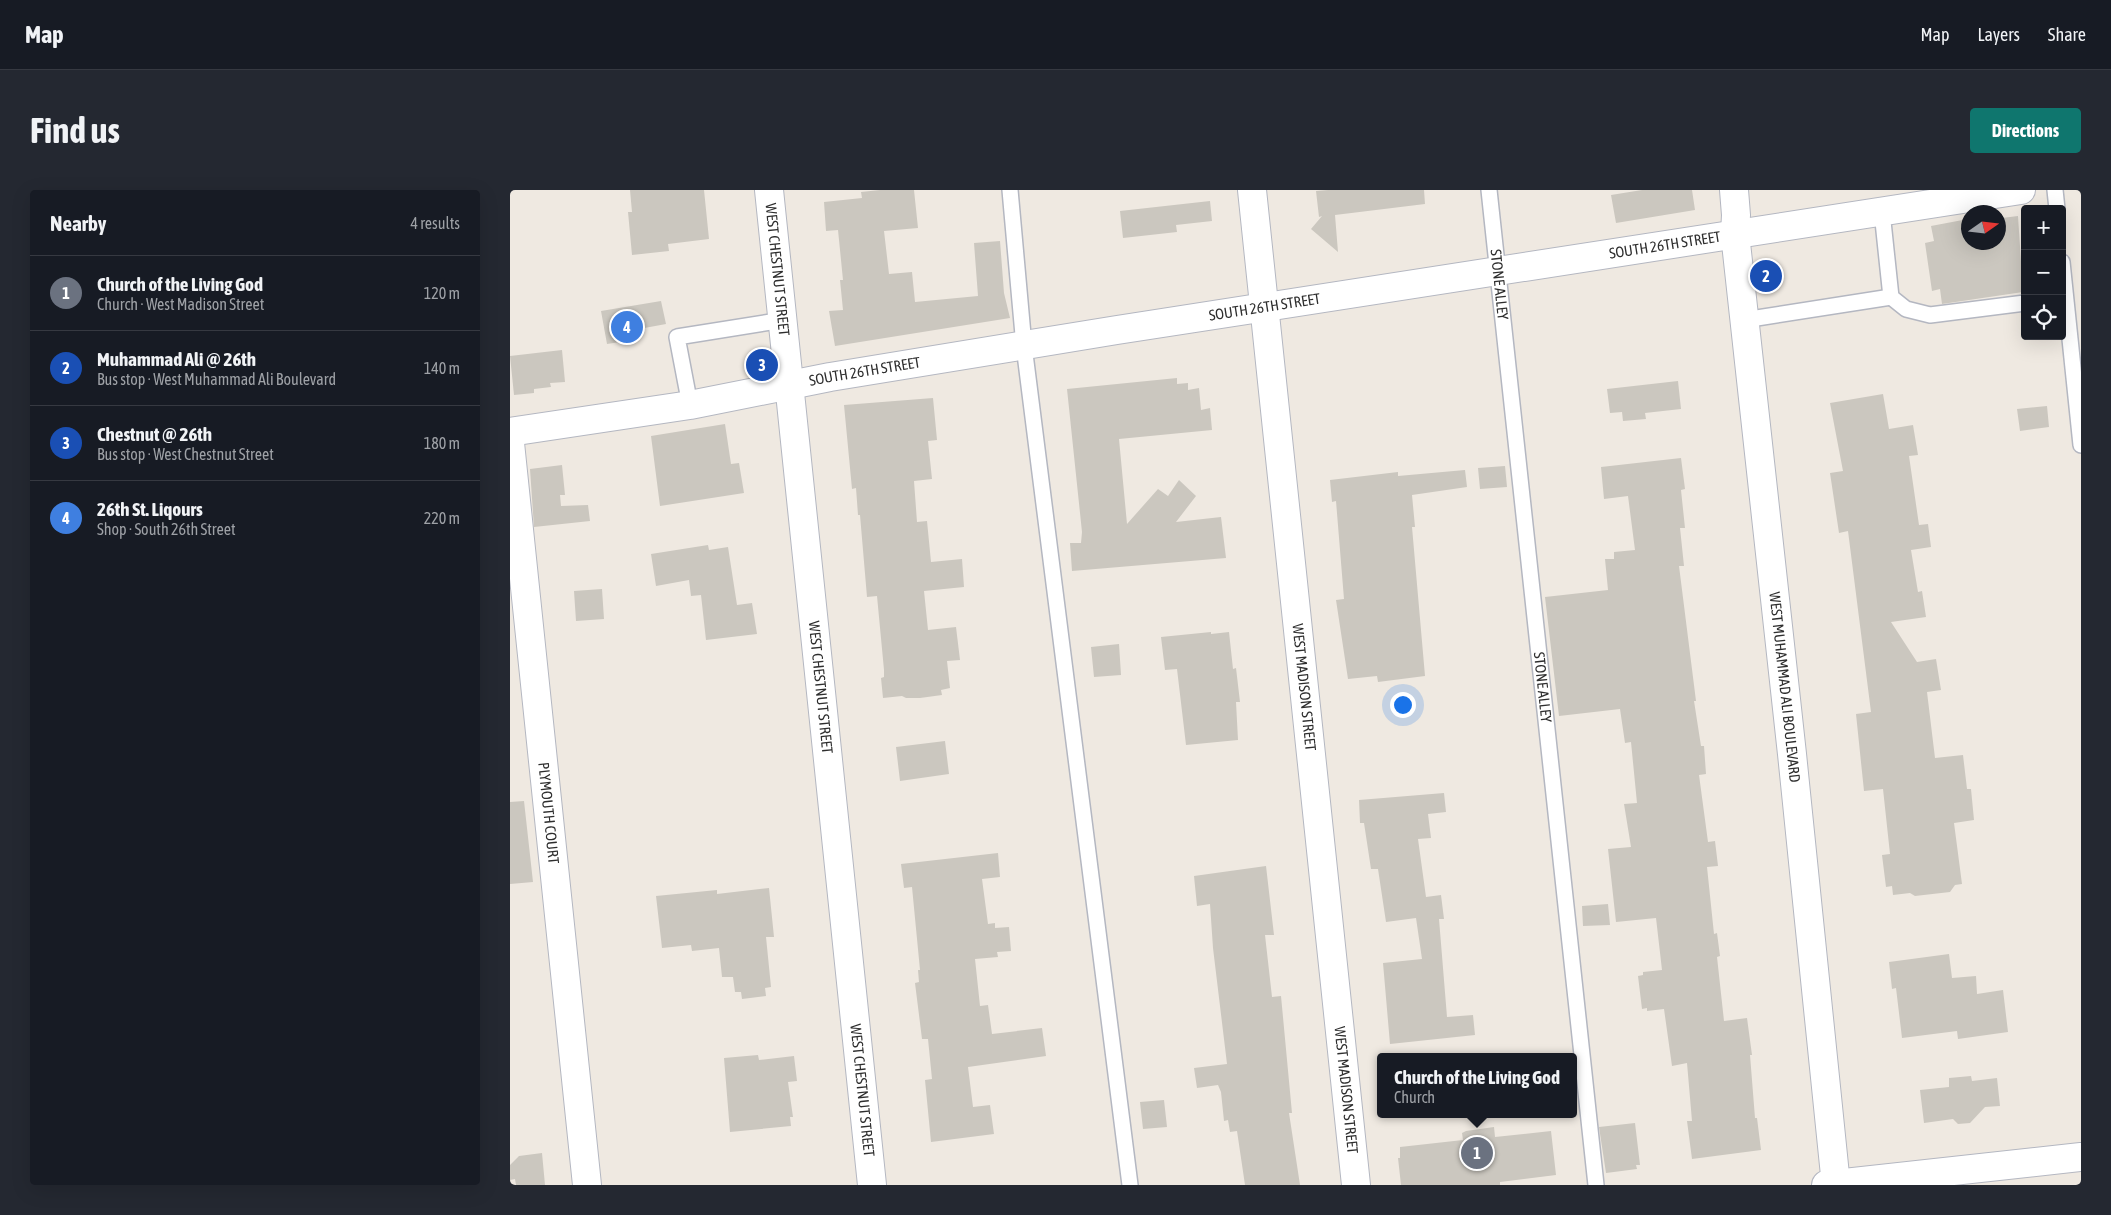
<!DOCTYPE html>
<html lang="en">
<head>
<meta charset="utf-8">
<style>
  :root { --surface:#171b24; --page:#242831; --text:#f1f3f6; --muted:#9ea1a6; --line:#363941; --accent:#0f766e }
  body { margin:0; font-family:"Asap Condensed",sans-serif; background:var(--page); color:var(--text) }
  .controls { position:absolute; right:15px; top:15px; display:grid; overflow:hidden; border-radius:5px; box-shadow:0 5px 20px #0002 }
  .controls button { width:45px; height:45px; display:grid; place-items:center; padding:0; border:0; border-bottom:1px solid var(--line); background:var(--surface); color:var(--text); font:25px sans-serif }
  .compass { position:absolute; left:1451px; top:15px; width:45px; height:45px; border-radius:50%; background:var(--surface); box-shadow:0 5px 20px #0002; rotate:76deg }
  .you { position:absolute; left:892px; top:514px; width:18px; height:18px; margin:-12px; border:4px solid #fff; border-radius:50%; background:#1a73e8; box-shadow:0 0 0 8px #1a73e833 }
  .badge { display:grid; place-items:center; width:32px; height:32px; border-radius:50%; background:var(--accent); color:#fff; font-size:16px; font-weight:700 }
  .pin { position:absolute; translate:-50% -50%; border:2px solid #fff; box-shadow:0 1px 5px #0006 }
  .popup { position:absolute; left:867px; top:863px; width:200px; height:65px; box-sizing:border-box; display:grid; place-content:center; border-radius:5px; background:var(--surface); filter:drop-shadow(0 1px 4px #0005); font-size:16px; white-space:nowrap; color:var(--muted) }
  .popup b { font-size:19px; color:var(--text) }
  .popup::after { content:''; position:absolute; left:50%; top:100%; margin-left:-10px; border:10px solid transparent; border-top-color:var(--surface) }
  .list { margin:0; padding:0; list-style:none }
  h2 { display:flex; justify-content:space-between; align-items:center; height:65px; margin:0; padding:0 20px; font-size:21px }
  h2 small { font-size:16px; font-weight:400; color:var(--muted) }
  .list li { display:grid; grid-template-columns:32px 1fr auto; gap:15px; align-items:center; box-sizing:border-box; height:75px; padding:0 20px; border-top:1px solid var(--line) }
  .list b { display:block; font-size:19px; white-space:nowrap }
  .list p { margin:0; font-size:16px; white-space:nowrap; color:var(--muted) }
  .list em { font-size:16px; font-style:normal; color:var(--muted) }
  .icon { flex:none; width:28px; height:28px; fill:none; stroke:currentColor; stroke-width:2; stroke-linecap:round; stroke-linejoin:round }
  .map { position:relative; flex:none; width:1571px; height:995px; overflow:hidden; border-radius:5px }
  header { display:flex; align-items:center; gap:30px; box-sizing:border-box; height:70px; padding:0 25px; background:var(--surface); border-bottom:1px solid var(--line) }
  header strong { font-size:24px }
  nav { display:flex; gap:28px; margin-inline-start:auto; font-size:18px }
  .intro { display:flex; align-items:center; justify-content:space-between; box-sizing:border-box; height:120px; padding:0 30px }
  h1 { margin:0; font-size:35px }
  .button { padding:12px 22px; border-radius:5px; background:var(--accent); color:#fff; font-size:18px; font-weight:700 }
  main { display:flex; gap:30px; padding:0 30px }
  aside { flex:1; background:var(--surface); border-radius:5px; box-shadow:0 5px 20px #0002 }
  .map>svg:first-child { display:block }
  .building { fill:#cbc7bf }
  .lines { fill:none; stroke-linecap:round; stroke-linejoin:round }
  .service-casing { stroke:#b4b7c1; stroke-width:18 }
  .minor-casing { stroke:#b4b7c1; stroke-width:30 }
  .tertiary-casing { stroke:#b4b7c1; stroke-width:30 }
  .secondary-casing { stroke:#b4b7c1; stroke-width:30 }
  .service { stroke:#fff; stroke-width:15 }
  .minor { stroke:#fff; stroke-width:28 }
  .tertiary { stroke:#fff; stroke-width:28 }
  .secondary { stroke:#fff; stroke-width:28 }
  .labels { text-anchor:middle; stroke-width:4; stroke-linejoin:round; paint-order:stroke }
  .street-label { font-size:15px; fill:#2e2e2e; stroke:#fff }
</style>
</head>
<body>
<header>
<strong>Map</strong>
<nav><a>Map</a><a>Layers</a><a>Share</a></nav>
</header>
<div class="intro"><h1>Find us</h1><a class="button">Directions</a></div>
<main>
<aside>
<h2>Nearby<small>4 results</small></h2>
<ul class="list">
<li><span class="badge" style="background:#6b7280">1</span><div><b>Church of the Living God</b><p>Church · West Madison Street</p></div><em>120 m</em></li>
<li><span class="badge" style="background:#1a4fb4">2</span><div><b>Muhammad Ali @ 26th</b><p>Bus stop · West Muhammad Ali Boulevard</p></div><em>140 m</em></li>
<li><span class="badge" style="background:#1a4fb4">3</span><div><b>Chestnut @ 26th</b><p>Bus stop · West Chestnut Street</p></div><em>180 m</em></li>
<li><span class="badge" style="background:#3f7fe0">4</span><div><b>26th St. Liqours</b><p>Shop · South 26th Street</p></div><em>220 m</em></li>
</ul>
</aside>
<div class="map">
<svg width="1571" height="995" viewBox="0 0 1571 995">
  <rect width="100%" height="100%" fill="#efe9e1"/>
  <path class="building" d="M120 0H194L199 49 158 54 159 61 122 65 118 22H122Z
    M370 0H404L408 38 374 41 379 84 402 82 405 112 468 106 464 53 490 51 494 103 500 128 325 156 319 121 333 120 330 90H333L328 40 316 41 314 12 352 8 351 2Z
    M818 0H914L915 14 825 25 828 62 801 39 812 26 809 27 806 1Z
    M1132 0H1182L1185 20 1106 33 1101 5Z
    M700 11 702 31 666 35 667 42 613 48 610 21Z
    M1488 24H1492V28L1508 26 1513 102 1432 114 1430 99 1422 101 1415 53 1424 51 1421 36 1458 29V52H1488Z
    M151 111 156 134 129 139 130 149 97 154 91 121Z
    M52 160 55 192 40 193 41 197 24 199V203L4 205 0 166Z
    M667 188V194L678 193V200L689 198 691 220 700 218 702 240 609 249 617 334 648 299 658 306 669 290 686 306 666 332 711 327 716 368 562 381 560 353H571L572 342 557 199Z
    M1168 191 1171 219 1135 223 1136 229 1113 231 1112 222 1100 223 1097 199Z
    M1373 204 1379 239 1403 235 1408 265 1399 266 1409 335 1418 334 1421 357 1401 360 1408 402 1412 401 1416 427 1381 432 1407 472 1426 469 1431 500 1417 502 1425 568 1453 565 1457 599H1461L1464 630 1444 633 1452 694 1445 695 1440 702 1405 706 1400 703 1383 705 1382 696 1376 697 1372 665 1380 664 1373 599 1354 601 1346 524 1361 522 1338 341 1329 343 1320 283 1333 281 1320 213Z
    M423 208 427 250 418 251 422 289 404 291 407 332 417 331 421 372 452 369 454 397 414 401 418 440 446 437 450 470 437 471 440 498 431 500 432 505 410 508H396L392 506 373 508 371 488 374 487V480L367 406 357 407 350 325H348L346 298 342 299 334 215Z
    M1537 216 1539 237 1510 241 1507 219Z
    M215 234 221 274 229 273 234 303 150 316 141 246Z
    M1171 268 1175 299 1171 300 1175 338H1170L1174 376H1169L1186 511H1184L1191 556H1194L1196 584 1189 585 1198 652 1205 651 1208 676 1197 677 1204 744 1207 743 1210 766 1207 767 1214 831 1237 828 1242 865H1240L1245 928H1247L1251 960 1182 969 1177 931H1182L1177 873 1162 876 1154 819 1137 821V818L1132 819 1128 786 1133 785V782L1152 780 1146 728 1106 732 1098 659 1121 657 1114 614 1127 613 1121 552 1115 553 1110 519 1049 526 1035 407 1098 400 1095 369H1104V362L1125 360 1118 306 1094 309 1091 277Z
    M52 275 55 305H50L51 316 78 315 80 331 24 337 20 279Z
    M995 276 997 297 970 299 968 278Z
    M955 280 957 297 902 305 905 337H902L915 486 868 492 867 486 838 489 826 410 834 409 826 311 822 312 820 290 888 282V286Z
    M198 355 199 360 218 357 227 415 242 413 247 444 196 450 191 405 181 406 179 390 146 396 141 364Z
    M92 399 94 429 66 431 64 401Z
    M701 442V444L719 442 723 479 726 478 730 512H726L728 550 676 555 667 479 655 480 651 447Z
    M609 454 611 485 584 487 581 457Z
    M435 551 439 584 390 591 386 557Z
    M934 603 936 622 918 624 921 648 908 649 916 707 931 705 934 729H929L937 827 963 825 965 845 880 854 873 773 912 769 906 728 876 732 868 679H861L854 633H850L849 610Z
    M14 611 23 692 0 694V612Z
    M488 663 490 687 472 689 478 734 485 733V738L499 737 501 761 487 762 488 767 465 769 470 816 478 815 482 844 532 838 536 866 458 877 463 917 480 915 484 944 421 952 415 890 422 889 418 849H412L405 793 409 792 408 780H410L402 697 394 698 391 674Z
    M756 676 764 745H755L762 807 771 806 782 923H779L790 995H735L727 941 720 942 718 930 714 931 711 902 708 895 687 898 684 878 717 874 703 758 700 714 687 716 684 686Z
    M259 698 264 747H256L261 797 255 798 256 806 232 809 231 802H225L223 787H212L209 758 182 761 181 755 152 758 146 706 207 700V704Z
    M1098 714 1100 735 1073 736 1072 716Z
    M1439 764 1442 788 1466 786 1467 804 1493 800 1498 842 1448 849 1447 841 1392 848 1386 798 1382 799 1379 772Z
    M248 865 249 870 284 866 287 891 278 892 283 927H280L281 936 220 942 214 868Z
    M1461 886 1462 891 1487 888 1490 916 1475 917 1460 933 1448 934 1443 929 1414 933 1410 900 1439 897V888Z
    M654 910 657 937 633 939 630 912Z
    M1125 933 1130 975H1126L1127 979 1096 983 1089 937Z
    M984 937 985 947 1041 941 1046 985 990 992V995H891L888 968H890V957L953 950 952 943 956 941Z
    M32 963 35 995H6L5 989 0 990V975L9 966Z"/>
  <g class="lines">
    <g class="service-casing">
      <g id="service">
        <path d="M500 0 514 156 620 995"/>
        <path id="s1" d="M979 0 1086 995"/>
        <path d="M1545 0 1547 19"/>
        <path d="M1372 22 1381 107 1396 119 1420 125 1515 113"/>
        <path d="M1552 72 1571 255"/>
        <path d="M1234 130 1381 107"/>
        <path d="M180 215 167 147 273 130"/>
      </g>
    </g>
    <g class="minor-casing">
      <g id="minor">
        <path id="s2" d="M742 0 846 995"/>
        <path id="s3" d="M0 253 77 995"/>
        <path d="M1316 995 1571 967"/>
      </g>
    </g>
    <g class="tertiary-casing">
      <g id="tertiary">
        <path id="s4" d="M0 242 180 215 320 187 607 140 1511 0"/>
      </g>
    </g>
    <g class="secondary-casing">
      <g id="secondary">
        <path id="s5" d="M259 0 362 995"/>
        <path id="s6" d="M1224 0 1226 25 1225 44 1282 564 1326 995"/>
      </g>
    </g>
    <use href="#service" class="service"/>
    <use href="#minor" class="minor"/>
    <use href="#tertiary" class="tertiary"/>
    <use href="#secondary" class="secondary"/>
  </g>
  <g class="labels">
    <g class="street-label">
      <text dy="5" stroke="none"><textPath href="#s4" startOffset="1170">SOUTH 26TH STREET</textPath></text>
      <text dy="5" stroke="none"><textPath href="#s5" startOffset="80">WEST CHESTNUT STREET</textPath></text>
      <text dy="5" stroke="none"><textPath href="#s1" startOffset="95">STONE ALLEY</textPath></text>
      <text dy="5" stroke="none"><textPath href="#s4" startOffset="765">SOUTH 26TH STREET</textPath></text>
      <text dy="5" stroke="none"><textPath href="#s4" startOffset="360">SOUTH 26TH STREET</textPath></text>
      <text dy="5" stroke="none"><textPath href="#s5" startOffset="500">WEST CHESTNUT STREET</textPath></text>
      <text dy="5" stroke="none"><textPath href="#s2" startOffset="500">WEST MADISON STREET</textPath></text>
      <text dy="5" stroke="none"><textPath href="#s6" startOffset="500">WEST MUHAMMAD ALI BOULEVARD</textPath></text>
      <text dy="5" stroke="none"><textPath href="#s1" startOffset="500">STONE ALLEY</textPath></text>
      <text dy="5" stroke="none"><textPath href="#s3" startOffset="372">PLYMOUTH COURT</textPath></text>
      <text dy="5" stroke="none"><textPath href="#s5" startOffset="905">WEST CHESTNUT STREET</textPath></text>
      <text dy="5" stroke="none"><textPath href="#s2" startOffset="905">WEST MADISON STREET</textPath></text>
    </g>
  </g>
</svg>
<div class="controls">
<button>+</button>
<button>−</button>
<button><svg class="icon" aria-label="locate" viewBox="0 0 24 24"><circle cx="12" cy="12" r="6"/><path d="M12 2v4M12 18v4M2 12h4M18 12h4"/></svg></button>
</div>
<svg class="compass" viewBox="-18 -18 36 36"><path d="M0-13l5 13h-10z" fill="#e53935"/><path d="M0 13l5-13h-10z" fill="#9ea1a6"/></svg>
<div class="you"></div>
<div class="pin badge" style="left:967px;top:963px;background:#6b7280">1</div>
<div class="popup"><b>Church of the Living God</b>Church</div>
<div class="pin badge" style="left:1256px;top:86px;background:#1a4fb4">2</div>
<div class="pin badge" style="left:252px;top:175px;background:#1a4fb4">3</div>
<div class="pin badge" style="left:117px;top:137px;background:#3f7fe0">4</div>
</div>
</main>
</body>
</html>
